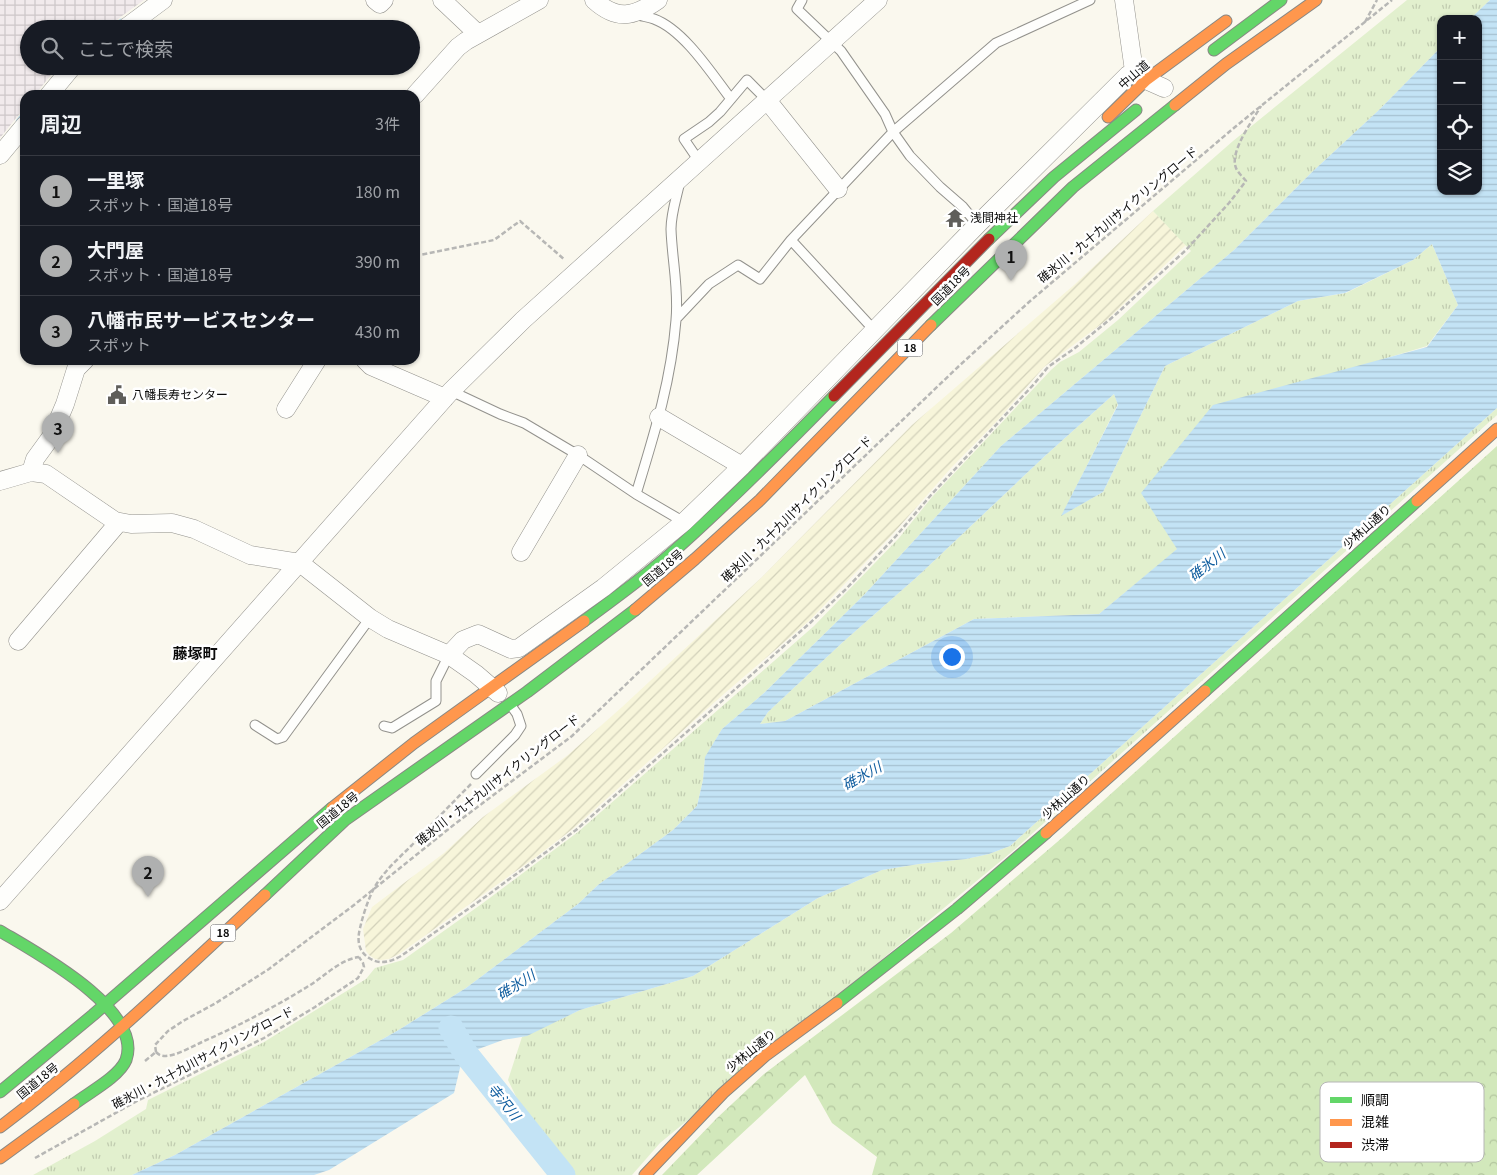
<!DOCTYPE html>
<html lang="ja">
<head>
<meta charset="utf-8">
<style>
  :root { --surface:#171b24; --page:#242831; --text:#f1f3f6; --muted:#9ea1a6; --line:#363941; --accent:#afb0b0 }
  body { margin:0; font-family:Georgia,"Noto Sans JP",serif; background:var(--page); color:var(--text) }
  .controls { position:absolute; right:15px; top:15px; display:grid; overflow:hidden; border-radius:10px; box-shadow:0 1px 4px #0004 }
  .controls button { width:45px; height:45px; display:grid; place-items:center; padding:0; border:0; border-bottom:1px solid var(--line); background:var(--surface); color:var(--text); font:25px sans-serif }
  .you { position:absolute; left:951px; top:656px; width:18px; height:18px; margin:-12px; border:4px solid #fff; border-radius:50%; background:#1a73e8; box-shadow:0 0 0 8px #1a73e833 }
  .badge { display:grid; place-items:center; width:32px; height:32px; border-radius:50%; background:var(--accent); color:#111; font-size:16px; font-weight:700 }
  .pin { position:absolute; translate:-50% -41px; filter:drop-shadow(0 1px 2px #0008) }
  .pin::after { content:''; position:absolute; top:26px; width:18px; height:15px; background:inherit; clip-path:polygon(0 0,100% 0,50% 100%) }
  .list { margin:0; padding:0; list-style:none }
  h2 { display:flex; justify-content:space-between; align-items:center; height:65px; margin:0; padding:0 20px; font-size:21px }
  h2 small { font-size:16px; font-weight:400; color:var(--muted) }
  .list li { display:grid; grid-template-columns:32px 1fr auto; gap:15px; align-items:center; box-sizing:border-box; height:70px; padding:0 20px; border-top:1px solid var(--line) }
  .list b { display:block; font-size:19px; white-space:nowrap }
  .list p { margin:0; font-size:16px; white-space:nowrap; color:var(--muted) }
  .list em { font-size:16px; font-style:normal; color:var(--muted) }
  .icon { flex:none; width:28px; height:28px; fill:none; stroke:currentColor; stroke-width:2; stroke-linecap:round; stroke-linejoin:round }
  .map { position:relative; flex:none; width:1497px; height:1175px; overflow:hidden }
  .search { position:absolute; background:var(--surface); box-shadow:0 1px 4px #0004; left:20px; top:20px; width:400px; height:55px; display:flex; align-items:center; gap:12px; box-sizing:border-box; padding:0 18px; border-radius:28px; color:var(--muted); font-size:19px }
  .panel { position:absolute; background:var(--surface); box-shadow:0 1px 4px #0004; left:20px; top:90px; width:400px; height:275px; border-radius:15px }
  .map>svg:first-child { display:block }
  .industrial { fill:url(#industrial-grid) }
  .farmland { fill:url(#farmland-furrows) }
  .grass { fill:url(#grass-tufts) }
  .forest { fill:url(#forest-crowns) }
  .water { fill:url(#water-rules); fill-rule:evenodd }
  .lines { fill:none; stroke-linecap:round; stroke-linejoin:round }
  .stream { stroke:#c3e3f5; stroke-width:4.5 }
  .river { stroke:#c3e3f5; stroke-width:25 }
  .lane-casing { stroke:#93928d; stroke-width:11 }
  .street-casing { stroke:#93928d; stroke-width:19 }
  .fast-casing { stroke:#898884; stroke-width:13 }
  .slow-casing { stroke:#898884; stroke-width:13 }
  .jam-casing { stroke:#898884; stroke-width:13 }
  .path { stroke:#b7b7b5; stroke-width:2.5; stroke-dasharray:5 2.5; stroke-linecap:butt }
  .lane { stroke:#fefefc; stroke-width:9 }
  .street { stroke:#fefefc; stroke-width:18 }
  .fast { stroke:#63d668; stroke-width:11 }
  .slow { stroke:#ff974d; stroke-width:11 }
  .jam { stroke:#b3261e; stroke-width:11 }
  .labels { text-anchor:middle; stroke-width:5; stroke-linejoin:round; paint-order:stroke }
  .shield { fill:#fff; stroke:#545454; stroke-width:1 }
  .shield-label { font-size:11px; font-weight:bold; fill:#0b0b0b }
  .street-label { font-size:12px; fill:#0b0b0b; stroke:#fff }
  .poi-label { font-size:12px; fill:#0b0b0b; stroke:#fff; text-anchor:start }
  .water-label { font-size:14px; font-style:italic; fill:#125fa0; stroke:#fff }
  .quarter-label { font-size:15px; font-weight:bold; fill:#0b0b0b; stroke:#fff }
  .key { fill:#fff; stroke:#b6b6b6; stroke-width:1 }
  .key-label { font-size:14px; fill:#0b0b0b }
</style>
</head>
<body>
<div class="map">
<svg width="1497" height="1175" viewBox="0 0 1497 1175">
  <defs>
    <pattern id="industrial-grid" width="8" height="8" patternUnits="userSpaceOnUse" patternTransform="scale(1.25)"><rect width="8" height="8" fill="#f1eaec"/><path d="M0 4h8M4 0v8" fill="none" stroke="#cdc7c9"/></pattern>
    <pattern id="farmland-furrows" width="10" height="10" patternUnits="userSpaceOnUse" patternTransform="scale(1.25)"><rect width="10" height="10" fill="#f7f5da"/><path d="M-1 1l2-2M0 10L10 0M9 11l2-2" fill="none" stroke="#d2d1ba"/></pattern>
    <pattern id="grass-tufts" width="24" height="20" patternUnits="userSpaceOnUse" patternTransform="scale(1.25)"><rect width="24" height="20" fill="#e2f0ce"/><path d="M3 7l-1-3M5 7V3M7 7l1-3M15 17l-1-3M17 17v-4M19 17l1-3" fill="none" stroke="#c1ccb0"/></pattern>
    <pattern id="forest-crowns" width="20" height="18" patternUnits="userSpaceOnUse" patternTransform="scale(1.25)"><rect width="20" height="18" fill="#d2e8bb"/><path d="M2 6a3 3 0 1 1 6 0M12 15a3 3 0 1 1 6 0" fill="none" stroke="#b3c69f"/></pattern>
    <pattern id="water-rules" width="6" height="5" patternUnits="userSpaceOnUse" patternTransform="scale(1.25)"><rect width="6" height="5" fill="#c3e3f5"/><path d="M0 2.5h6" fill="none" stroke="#a6c1d1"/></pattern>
  </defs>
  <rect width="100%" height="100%" fill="#faf8ee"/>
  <path class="industrial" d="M0 0H144L104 29H29V66H58L35 95H25V107L0 138Z"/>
  <path class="farmland" d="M1153 211 1186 245 1108 319 1044 367 999 419 951 468 892 535 809 621 725 693 574 828 536 857 399 954 389 959 381 960 375 959 369 955 366 951 363 929 372 907 444 853 483 817 568 755 622 707 761 578 912 425 1074 285Z"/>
  <path class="grass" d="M1407 0H1490L1470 19H1441V47L1380 109 1310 174 1234 250 1001 446 864 595 764 693 722 729 705 758 703 780 697 806 673 830 598 885 578 904 466 988 397 1031 175 1155 132 1175H33L95 1141 146 1109 148 1100 264 1042 366 979 375 968 403 960 483 903 578 832 814 626 899 538 932 497 1051 370 1060 362 1079 352 1118 320 1191 251 1153 211 1233 141Z
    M1432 244 1458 305 1427 346 1377 361 1172 554 1099 614 974 619 785 721 760 724 768 712 843 642 918 576 1046 455 1114 394 1118 404 1062 515 1103 492 1165 366 1298 301 1346 293 1413 260Z
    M1497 408V415L1014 850 660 1143 632 1175H570L523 1111 508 1080 522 1037 580 1010 693 976 818 898 882 870 919 864 966 859 989 854 1010 846Z"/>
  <path class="forest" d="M1497 446V1175H872L877 1157 832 1123 805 1075 697 1175H662L717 1118 764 1074 951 933 1063 837Z"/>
  <path class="water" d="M1490 0H1497V408L1010 846 989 854 966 859 919 864 882 870 818 898 693 976 580 1010 527 1036 503 1040 473 1051 461 1064 454 1093 329 1170 314 1175H132L175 1155 397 1031 466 988 578 904 598 885 673 830 697 806 703 780 705 757 722 729 764 693 864 595 1001 446 1234 250 1310 174 1380 109 1441 47V191H1478V19H1470ZM1432 244 1458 305 1427 347 1213 405 1141 493 1177 549 1099 614 974 619 785 721 760 724 768 712 843 642 918 576 1046 455 1114 394 1118 405 1061 516 1103 492 1165 366 1298 301 1345 293 1413 260Z"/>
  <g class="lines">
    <path class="stream" d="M110 29 121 21
      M18 121 25 113"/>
    <path class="river" d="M451 1028 466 1054 563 1175"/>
    <g class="lane-casing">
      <path id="lane" d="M802 0 797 9 841 51 885 114 893 132 910 156 940 187 963 207 972 218 979 223
        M635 14C641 16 648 17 654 19 684 30 712 74 731 99
        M699 161 684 139 709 122 720 112 747 80 767 100
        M791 240 875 331
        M676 319 709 284 738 265 760 279 791 240 893 132 996 43 1090 0
        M451 391 500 414 524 423 578 455 636 494 684 522
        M636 494C654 435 671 382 676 320 679 289 672 260 671 229 671 213 677 196 680 181
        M255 725 277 739 283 737 370 618
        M384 726 392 728 436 701V681L449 655
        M476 774 515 735 521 726 517 714 512 707"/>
    </g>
    <g class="street-casing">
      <path id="street" d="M375 0 380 4 384 0
        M442 0 478 34
        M594 0C617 21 634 17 658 0
        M1124 0 1134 71 1146 80 1164 88
        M124 29 163 0
        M49 95 73 66
        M415 95 458 47 466 41 539 0
        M767 100 838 189
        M0 155 25 125
        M365 360 371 366 445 398
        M286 409 317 360
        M659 417 742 466
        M31 472 35 459 51 437 65 404 76 369 85 360
        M0 481 31 472 46 474 115 521 131 524 172 523 194 529 250 555 300 563 370 618 388 629 449 655 476 674 498 693
        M521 552 578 455
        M18 641 119 522
        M449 655 463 640 478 634 511 649 519 648 603 588 684 522 742 466 979 223 1128 75 1134 71
        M0 901 451 391 523 320 878 0"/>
    </g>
    <g class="fast-casing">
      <path id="fast" d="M1214 50 1281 0
        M989 239 1054 177 1136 110
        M931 325 1073 187 1175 105
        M584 621C618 596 652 571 683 543 735 496 785 446 834 396
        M1205 691 1417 501
        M265 895 345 820 527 692 635 610
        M0 931C35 952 144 1010 126 1060 119 1077 88 1093 74 1104
        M837 1003 957 909 1046 833
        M0 1092 93 1015 332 808"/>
    </g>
    <g class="slow-casing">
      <path id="slow" d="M1175 105 1226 64 1316 0
        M1108 117 1146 80 1226 21
        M1417 501 1497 429
        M635 610 695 559 760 500 931 325
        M332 808 414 743 584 621
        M1046 833 1205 691
        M0 1127C94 1057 179 975 265 895
        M0 1158 74 1104
        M645 1175 723 1093 766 1055 837 1003"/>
    </g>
    <g class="jam-casing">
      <path id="jam" d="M834 396 989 239"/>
    </g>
    <path class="path" d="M1365 22 1377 0
      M415 256 494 240 520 221 565 260
      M471 784C451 804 432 824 412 845 399 858 384 871 374 888 368 900 363 915 360 928 357 940 358 951 369 958 380 965 390 962 401 956L481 900 576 830 810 623 846 589 896 536 931 495 1034 384 1048 367 1075 348 1114 316 1186 250 1229 203 1246 181C1243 177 1238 173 1236 168 1229 152 1253 120 1261 106
      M156 1052 155 1045 168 1031 183 1021 216 1003 269 969 354 905 451 827 572 736 959 366 1029 302 1235 127 1392 0
      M156 1052C159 1055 161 1056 166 1056 178 1055 191 1047 202 1042 238 1026 273 1008 307 987 324 977 339 960 359 957
      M145 1061 156 1052
      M35 1158 137 1101 264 1038 315 1007 358 978 364 967 363 963 359 957"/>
    <use href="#lane" class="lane"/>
    <use href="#street" class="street"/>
    <use href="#fast" class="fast"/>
    <use href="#slow" class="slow"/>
    <use href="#jam" class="jam"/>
  </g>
  <defs>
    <g id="temple-bare" transform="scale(1.5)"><path d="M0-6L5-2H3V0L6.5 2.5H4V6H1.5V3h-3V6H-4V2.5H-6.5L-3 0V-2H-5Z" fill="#5f5e5a" stroke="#fff" stroke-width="2.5" paint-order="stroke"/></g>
    <g id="civic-bare" transform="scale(1.5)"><path d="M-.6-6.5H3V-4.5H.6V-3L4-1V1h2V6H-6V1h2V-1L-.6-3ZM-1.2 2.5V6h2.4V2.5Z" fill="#5f5e5a" stroke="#fff" stroke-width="2.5" paint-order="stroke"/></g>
  </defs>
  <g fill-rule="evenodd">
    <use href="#temple-bare" x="955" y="218"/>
    <use href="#civic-bare" x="117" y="395"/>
  </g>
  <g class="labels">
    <g class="shield">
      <rect x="897.5" y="339.5" width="25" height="17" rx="4"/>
      <rect x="210.5" y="924.5" width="25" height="17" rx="4"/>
    </g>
    <g class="shield-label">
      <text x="910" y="352">18</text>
      <text x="223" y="937">18</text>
    </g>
    <g class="street-label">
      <text transform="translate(1134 75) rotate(-41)" y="4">中山道</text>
      <text transform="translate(1118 215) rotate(-40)" y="4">碓氷川・九十九川サイクリングロード</text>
      <text transform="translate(951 286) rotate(-45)" y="4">国道18号</text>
      <text transform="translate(797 509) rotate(-44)" y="4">碓氷川・九十九川サイクリングロード</text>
      <text transform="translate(1367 527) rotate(-42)" y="4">少林山通り</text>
      <text transform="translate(663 568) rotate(-40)" y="4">国道18号</text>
      <text transform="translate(498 780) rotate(-38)" y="4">碓氷川・九十九川サイクリングロード</text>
      <text transform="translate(1066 797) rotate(-42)" y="4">少林山通り</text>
      <text transform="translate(338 810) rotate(-39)" y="4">国道18号</text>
      <text transform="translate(751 1051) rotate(-39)" y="4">少林山通り</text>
      <text transform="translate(203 1058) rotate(-28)" y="4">碓氷川・九十九川サイクリングロード</text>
      <text transform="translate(38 1081) rotate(-39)" y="4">国道18号</text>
    </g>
    <g class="poi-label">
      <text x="970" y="222">浅間神社</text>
      <text x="132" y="399">八幡長寿センター</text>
    </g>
    <g class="water-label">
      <text transform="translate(1207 565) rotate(-38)" y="5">碓氷川</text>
      <text transform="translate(862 776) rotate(-29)" y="5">碓氷川</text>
      <text transform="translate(516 985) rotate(-32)" y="5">碓氷川</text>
      <text transform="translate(504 1102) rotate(51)" y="5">寺沢川</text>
    </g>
    <g class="quarter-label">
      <text x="195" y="659">藤塚町</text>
    </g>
  </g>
  <rect x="1320" y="1082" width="164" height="80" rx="8" class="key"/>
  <rect x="1330" y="1097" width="22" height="6" fill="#63d668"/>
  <rect x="1330" y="1119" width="22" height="7" fill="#ff974d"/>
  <rect x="1330" y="1142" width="22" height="6" fill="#b3261e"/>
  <g class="key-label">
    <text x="1361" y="1105">順調</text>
    <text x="1361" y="1127">混雑</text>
    <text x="1361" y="1150">渋滞</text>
  </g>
</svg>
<div class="controls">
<button>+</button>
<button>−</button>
<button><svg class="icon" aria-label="locate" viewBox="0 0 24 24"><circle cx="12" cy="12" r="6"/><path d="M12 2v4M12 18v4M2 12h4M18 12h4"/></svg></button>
<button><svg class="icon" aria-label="layers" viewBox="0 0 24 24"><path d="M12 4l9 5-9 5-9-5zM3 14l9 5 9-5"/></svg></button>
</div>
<div class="you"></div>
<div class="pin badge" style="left:1011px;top:281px">1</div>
<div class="pin badge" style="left:148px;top:897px">2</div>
<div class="pin badge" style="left:58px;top:453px">3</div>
<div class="search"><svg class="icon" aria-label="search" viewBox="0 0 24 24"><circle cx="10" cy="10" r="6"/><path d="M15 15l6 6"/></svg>ここで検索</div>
<section class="panel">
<h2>周辺<small>3件</small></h2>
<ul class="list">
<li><span class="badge">1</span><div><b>一里塚</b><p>スポット · 国道18号</p></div><em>180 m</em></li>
<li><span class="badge">2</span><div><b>大門屋</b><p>スポット · 国道18号</p></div><em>390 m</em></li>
<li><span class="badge">3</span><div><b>八幡市民サービスセンター</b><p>スポット</p></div><em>430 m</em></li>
</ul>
</section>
</div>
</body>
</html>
